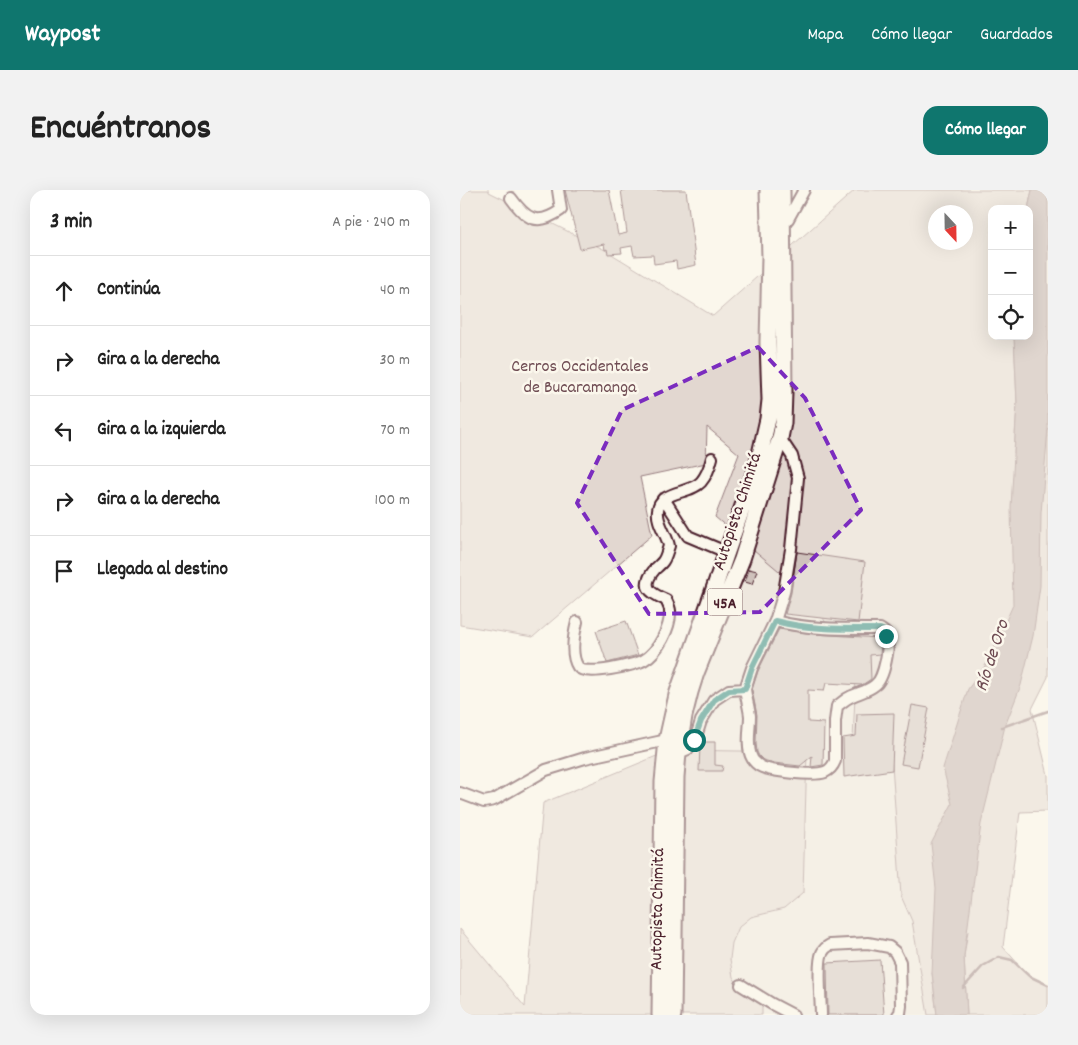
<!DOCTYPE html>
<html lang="es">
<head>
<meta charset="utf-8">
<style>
  :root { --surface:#fff; --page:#f2f2f2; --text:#222; --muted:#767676; --line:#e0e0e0; --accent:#0f766e }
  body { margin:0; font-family:Dekko,sans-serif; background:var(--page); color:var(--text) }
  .controls { position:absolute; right:15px; top:15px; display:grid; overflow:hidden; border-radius:10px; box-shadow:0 5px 20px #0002 }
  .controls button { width:45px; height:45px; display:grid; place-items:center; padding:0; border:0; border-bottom:1px solid var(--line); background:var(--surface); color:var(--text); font:25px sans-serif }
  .compass { position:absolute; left:468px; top:15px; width:45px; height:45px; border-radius:50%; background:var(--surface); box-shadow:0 5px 20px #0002; rotate:158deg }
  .stop { position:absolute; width:15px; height:15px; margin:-11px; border:4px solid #0f766e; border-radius:50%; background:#fff }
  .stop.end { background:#0f766e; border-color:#fff; box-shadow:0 1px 5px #0008 }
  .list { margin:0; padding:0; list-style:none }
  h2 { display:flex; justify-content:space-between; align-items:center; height:65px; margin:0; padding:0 20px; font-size:21px }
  h2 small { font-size:16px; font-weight:400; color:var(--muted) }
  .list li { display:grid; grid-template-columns:32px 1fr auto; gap:15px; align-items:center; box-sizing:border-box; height:70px; padding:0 20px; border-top:1px solid var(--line) }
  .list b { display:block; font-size:19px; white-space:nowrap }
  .list em { font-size:16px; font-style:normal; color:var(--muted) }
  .icon { flex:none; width:28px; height:28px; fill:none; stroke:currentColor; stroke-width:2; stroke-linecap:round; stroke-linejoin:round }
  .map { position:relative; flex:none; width:588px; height:825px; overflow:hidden; border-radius:15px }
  header { display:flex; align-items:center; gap:30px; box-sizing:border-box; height:70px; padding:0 25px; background:var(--accent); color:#fff }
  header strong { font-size:24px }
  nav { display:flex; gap:28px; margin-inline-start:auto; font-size:18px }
  .intro { display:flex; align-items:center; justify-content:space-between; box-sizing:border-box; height:120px; padding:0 30px }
  h1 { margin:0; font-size:35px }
  .button { padding:12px 22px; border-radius:15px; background:var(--accent); color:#fff; font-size:18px; font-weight:700 }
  main { display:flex; gap:30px; padding:0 30px }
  aside { flex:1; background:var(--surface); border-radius:15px; box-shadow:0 5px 20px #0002 }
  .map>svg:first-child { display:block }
  .built { fill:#eee7de }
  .green { fill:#e2d7d0; stroke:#967b7e; fill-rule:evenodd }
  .water { fill:#bfadaa; stroke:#907477 }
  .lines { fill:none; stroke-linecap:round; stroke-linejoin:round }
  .stream { stroke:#907477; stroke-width:2.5 }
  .building { fill:#cfc2bc; stroke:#4a1f2b }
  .minor-casing { stroke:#4a1f2b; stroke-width:14 }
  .highway-casing { stroke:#4a1f2b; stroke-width:19 }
  .minor { stroke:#fbf7ec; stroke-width:10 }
  .highway { stroke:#fbf7ec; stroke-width:15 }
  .route { stroke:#0f766e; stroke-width:6 }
  .marked { fill:none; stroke:#7b2cbf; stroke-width:4; stroke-dasharray:10 6; stroke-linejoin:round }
  .labels { text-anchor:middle; stroke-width:5; stroke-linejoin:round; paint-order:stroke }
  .shield { fill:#fbf7ec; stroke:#7f6065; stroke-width:1 }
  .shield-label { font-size:16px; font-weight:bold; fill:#4a1f2b }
  .park-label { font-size:18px; fill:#704d54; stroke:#fbf7ec }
  .street-label { font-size:18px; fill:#4a1f2b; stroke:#fbf7ec }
  .water-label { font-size:19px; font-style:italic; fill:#6d4a51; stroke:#fbf7ec }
</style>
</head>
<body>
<header>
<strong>Waypost</strong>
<nav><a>Mapa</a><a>Cómo llegar</a><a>Guardados</a></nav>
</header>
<div class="intro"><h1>Encuéntranos</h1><a class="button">Cómo llegar</a></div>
<main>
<aside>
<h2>3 min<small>A pie · 240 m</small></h2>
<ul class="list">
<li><svg class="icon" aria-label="ahead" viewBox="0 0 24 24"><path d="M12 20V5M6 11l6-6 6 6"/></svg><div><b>Continúa</b></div><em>40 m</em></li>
<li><svg class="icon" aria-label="right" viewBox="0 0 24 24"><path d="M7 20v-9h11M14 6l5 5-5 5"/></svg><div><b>Gira a la derecha</b></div><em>30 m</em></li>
<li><svg class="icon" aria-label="left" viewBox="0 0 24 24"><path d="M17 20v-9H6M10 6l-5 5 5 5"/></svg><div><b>Gira a la izquierda</b></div><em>70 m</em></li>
<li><svg class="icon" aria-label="right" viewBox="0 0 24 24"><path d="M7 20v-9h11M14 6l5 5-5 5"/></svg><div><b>Gira a la derecha</b></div><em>100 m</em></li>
<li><svg class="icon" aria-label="arrive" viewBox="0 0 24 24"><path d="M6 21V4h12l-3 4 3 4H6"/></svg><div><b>Llegada al destino</b></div></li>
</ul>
</aside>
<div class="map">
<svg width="588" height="825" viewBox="0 0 588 825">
  <rect width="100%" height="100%" fill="#fbf7ec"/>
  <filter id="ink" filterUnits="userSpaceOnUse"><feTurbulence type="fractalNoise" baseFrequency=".02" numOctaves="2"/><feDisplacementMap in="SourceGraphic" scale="10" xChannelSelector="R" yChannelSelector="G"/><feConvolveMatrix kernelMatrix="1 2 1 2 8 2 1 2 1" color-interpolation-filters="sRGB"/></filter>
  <g filter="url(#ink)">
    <path class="built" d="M314 286 471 300 441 706 452 731 468 825H302V813L284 804 273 787 270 769 272 753 279 737 291 727 324 719 224 583 239 499Z"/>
    <path class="green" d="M0 0H29V2L145 60 253 126 395 0H572L568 19H532V146H554L557 213 554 263 586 254 588 238V487L572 519 588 585V621L560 622 543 757 569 786 588 795V825H507L504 766 508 741 472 783 477 825H468L452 731 441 706 432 574 392 573 396 483 351 408 255 327 279 264 247 237 246 273 180 287 192 345 73 447 0 435ZM476 22H506V52H476Z
      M211 560 347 562 343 703 324 719 291 727 279 737 272 753 270 769 273 787 284 804 302 813V825H0V739L65 817 83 613Z"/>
    <path class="water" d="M572 0H588V238L581 323 580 396 573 446 561 495 545 536 521 634 504 766 507 825H477L472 783 476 698 471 654 492 614 483 578 508 499 527 473 553 415 551 317 557 213 554 146H569V19H568Z"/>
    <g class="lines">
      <path class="stream" d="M542 537 588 521
        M503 798 523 776 539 767 552 770 569 786 588 795"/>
    </g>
    <path class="building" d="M105 0H149L158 45 167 43 161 0H226L236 75 217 79 216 71 194 74 193 65 174 66 172 56 161 58 162 63 148 64 147 59 145 60 144 54 120 59Z
      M337 362 405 372 398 432 325 424 331 403Z
      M289 379 297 381 292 394 285 392Z
      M166 431 178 465 147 473 136 441Z
      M319 439 353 444 420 448 421 455 420 464 410 465 411 489 402 495 366 493 364 501 348 500V532L364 533 363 575 351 577 352 566 340 576 314 573 303 570 299 566 297 562 296 553 297 525 292 500 298 481Z
      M452 515 469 518 458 577 441 574Z
      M434 523 432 580 384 587 383 548 396 546 397 524Z
      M242 552H255V575L263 576 262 581H239L240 555Z
      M420 770 424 825H368L367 773Z"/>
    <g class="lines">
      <g class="minor-casing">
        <path id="minor" d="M51 8C66 29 77 37 101 20L98 0
          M323 31 328 29 344 0
          M203 309 208 315 228 346 266 362
          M117 432C114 444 110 465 118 477 125 487 175 475 184 470 198 462 211 437 210 421 210 418 208 414 206 410 190 403 180 397 195 379 197 377 201 374 203 371 206 367 207 361 209 356 207 344 196 333 198 320 199 301 230 304 241 292 247 285 250 276 252 268
          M285 499 292 478 315 431
          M218 563 228 559 235 550 241 531 254 510 269 500 285 499C286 508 289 517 290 526 290 538 286 558 292 568 293 571 298 575 300 576 310 582 355 586 365 582 370 580 373 576 375 571V531L377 516C382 513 385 509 390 507 398 503 408 501 415 495 424 489 431 454 426 444 424 441 423 441 420 439 385 439 349 440 315 431L324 402 331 359 338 288 332 266 320 248
          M0 603 24 612 34 610 86 580 125 568 207 550
          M281 795 312 814 333 825
          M361 825C361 812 357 774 362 763 364 759 366 757 370 755L408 753 429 757 435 762 440 772 441 816 440 823 438 825"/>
      </g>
      <g class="highway-casing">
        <path id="highway" d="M200 825 203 592 207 550 217 505 298 273 308 229 310 210 308 152 310 67 308 0
          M213 825 216 587 218 563 224 526 230 502 236 483 282 369 320 248 323 233 324 202 322 0"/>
      </g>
      <use href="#minor" class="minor"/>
      <use href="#highway" class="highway"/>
    </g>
  </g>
  <g class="lines" filter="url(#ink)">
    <path class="route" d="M234 550 241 531 254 510 269 500 285 499 292 478 315 431C349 440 385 439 420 439L424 441 426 446"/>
  </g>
  <path d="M0 0H588V825H0ZM298 157 345 208 401 320 300 422 189 424 117 313 162 220Z" fill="#fbf7ec" fill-opacity=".55" fill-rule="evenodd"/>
  <path class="marked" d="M298 157 345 208 401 320 300 422 189 424 117 313 162 220Z"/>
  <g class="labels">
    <rect class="shield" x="247.5" y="398.5" width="35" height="27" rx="4"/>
    <g class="shield-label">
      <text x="265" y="418">45A</text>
    </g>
    <g class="park-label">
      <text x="120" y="181">Cerros Occidentales<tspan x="120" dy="21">de Bucaramanga</tspan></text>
    </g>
    <g class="street-label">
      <text transform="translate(276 321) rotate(-72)" y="6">Autopista Chimitá</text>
      <text transform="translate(196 719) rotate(-89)" y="6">Autopista Chimitá</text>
    </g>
    <g class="water-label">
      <text transform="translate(530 465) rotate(-72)" y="7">Río de Oro</text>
    </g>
  </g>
</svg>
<div class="controls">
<button>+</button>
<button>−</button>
<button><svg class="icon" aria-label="locate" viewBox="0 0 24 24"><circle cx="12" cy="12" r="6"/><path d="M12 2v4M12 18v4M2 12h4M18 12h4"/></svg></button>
</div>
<svg class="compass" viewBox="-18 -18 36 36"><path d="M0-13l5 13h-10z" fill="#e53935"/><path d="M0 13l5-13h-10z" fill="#767676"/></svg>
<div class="stop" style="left:234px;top:550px"></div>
<div class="stop end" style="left:426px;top:446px"></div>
</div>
</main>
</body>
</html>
